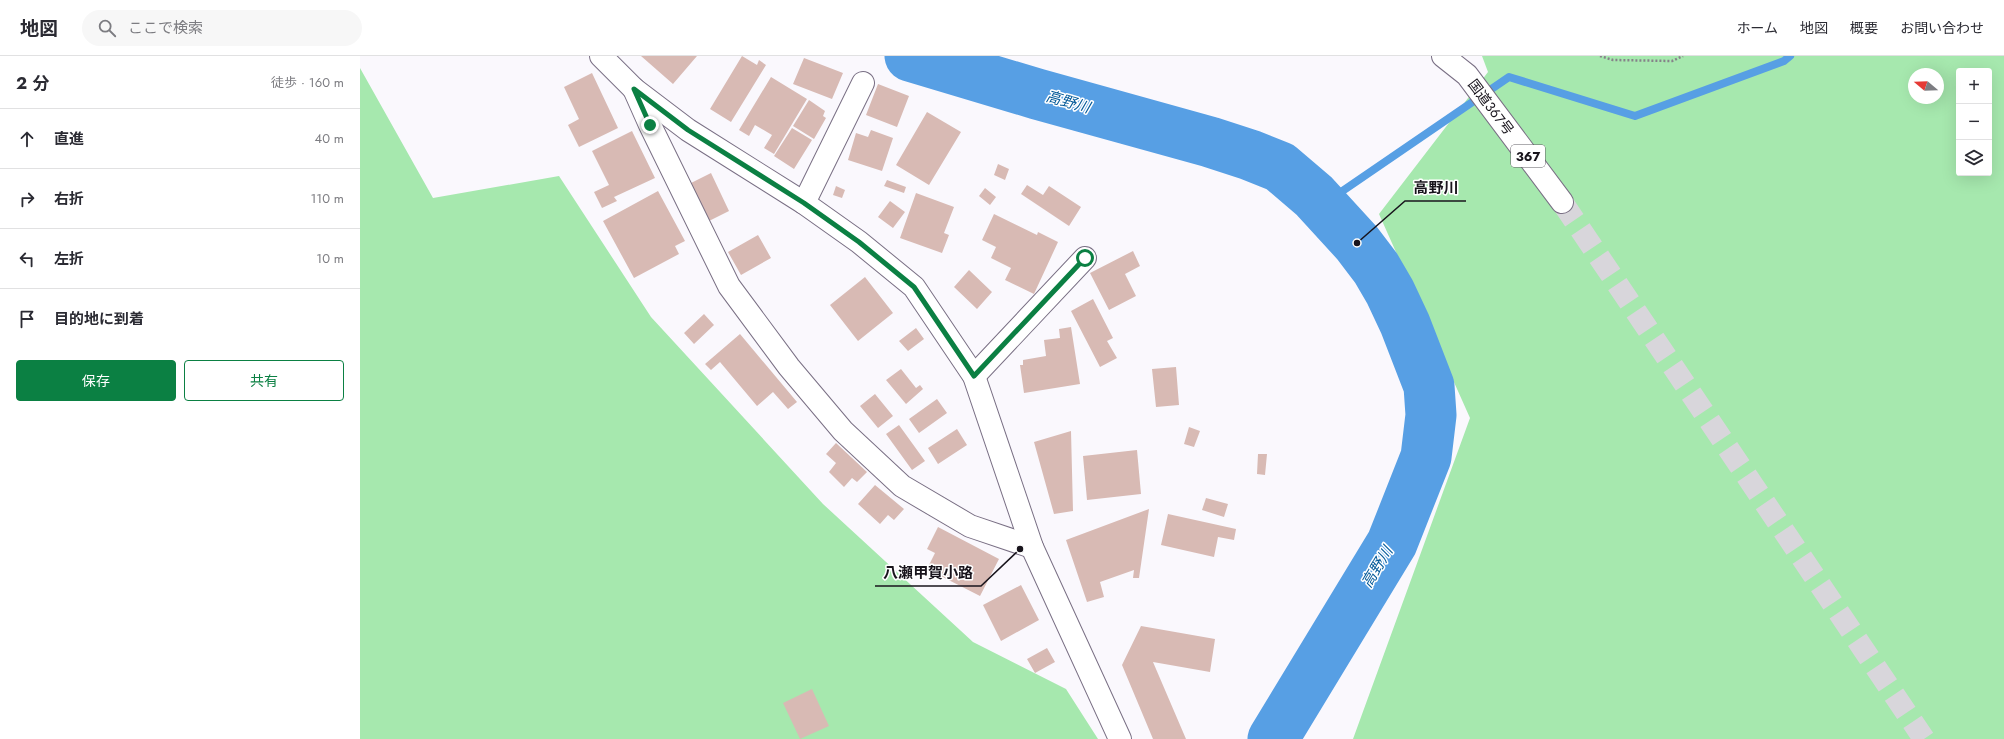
<!DOCTYPE html>
<html lang="ja">
<head>
<meta charset="utf-8">
<style>
  :root { --surface:#fff; --page:#f7f7f7; --text:#2b2b33; --muted:#7c7c81; --line:#e1e1e2; --accent:#0b8043 }
  body { margin:0; font-family:Jost,"Noto Sans JP",sans-serif; background:var(--page); color:var(--text) }
  .controls { position:absolute; right:12px; top:12px; display:grid; overflow:hidden; border-radius:4px; box-shadow:0 4px 16px #0002 }
  .controls button { width:36px; height:36px; display:grid; place-items:center; padding:0; border:0; border-bottom:1px solid var(--line); background:var(--surface); color:var(--text); font:20px sans-serif }
  .compass { position:absolute; left:1548px; top:12px; width:36px; height:36px; border-radius:50%; background:var(--surface); box-shadow:0 4px 16px #0002; rotate:289deg }
  .stop { position:absolute; width:12px; height:12px; margin:-9px; border:3px solid #0b8043; border-radius:50%; background:#fff }
  .stop.end { background:#0b8043; border-color:#fff; box-shadow:0 1px 4px #0008 }
  .list { margin:0; padding:0; list-style:none }
  h2 { display:flex; justify-content:space-between; align-items:center; height:52px; margin:0; padding:0 16px; font-size:17px }
  h2 small { font-size:13px; font-weight:400; color:var(--muted) }
  .list li { display:grid; grid-template-columns:26px 1fr auto; gap:12px; align-items:center; box-sizing:border-box; height:60px; padding:0 16px; border-top:1px solid var(--line) }
  .list b { display:block; font-size:15px; white-space:nowrap }
  .list em { font-size:13px; font-style:normal; color:var(--muted) }
  .actions { display:flex; gap:8px; padding:12px 16px }
  .actions a { flex:1; padding:9px 0; border:1px solid var(--accent); border-radius:4px; text-align:center; font-size:14px; color:var(--accent) }
  .actions .main { background:var(--accent); color:#fff }
  .icon { flex:none; width:22px; height:22px; fill:none; stroke:currentColor; stroke-width:2; stroke-linecap:round; stroke-linejoin:round }
  .map { position:relative; flex:none; width:1644px; height:683px; overflow:hidden }
  header { display:flex; align-items:center; gap:24px; box-sizing:border-box; height:56px; padding:0 20px; background:var(--surface); border-bottom:1px solid var(--line) }
  header strong { font-size:19px }
  nav { display:flex; gap:22px; margin-inline-start:auto; font-size:14px }
  .search { width:280px; height:36px; background:var(--page); display:flex; align-items:center; gap:10px; box-sizing:border-box; padding:0 14px; border-radius:22px; color:var(--muted); font-size:15px }
  main { display:flex }
  aside { flex:1; background:var(--surface) }
  .map>svg:first-child { display:block }
  .green { fill:#a6e8ae; fill-rule:evenodd }
  .lines { fill:none; stroke-linecap:round; stroke-linejoin:round }
  .stream { stroke:#579fe4; stroke-width:8 }
  .river { stroke:#579fe4; stroke-width:51 }
  .building { fill:#d8bab4 }
  .trunk-tunnel { stroke:#d8d6db; stroke-width:22; stroke-dasharray:22 11; stroke-linecap:butt }
  .minor-casing { stroke:#796f84; stroke-width:24 }
  .tertiary-casing { stroke:#796f84; stroke-width:24 }
  .trunk-casing { stroke:#796f84; stroke-width:24 }
  .path { stroke:#858289; stroke-width:2.5; stroke-dasharray:2 2; stroke-linecap:butt }
  .minor { stroke:#fff; stroke-width:22 }
  .tertiary { stroke:#fff; stroke-width:22 }
  .trunk { stroke:#fff; stroke-width:22 }
  .route { stroke:#0b8043; stroke-width:5 }
  .labels { text-anchor:middle; stroke-width:3; stroke-linejoin:round; paint-order:stroke }
  .shield { fill:#fff; stroke:#5d5a60; stroke-width:1 }
  .shield-label { font-size:13px; font-weight:bold; fill:#18141c }
  .street-label { font-size:14px; fill:#18141c; stroke:#fff }
  .water-label { font-size:15px; font-style:italic; fill:#045a99; stroke:#fff }
  .leader { fill:none; stroke:#18141c; stroke-width:1.5 }
  .callout-dot { fill:#18141c; stroke:#fff; stroke-width:1.5 }
  .callout-label { font-size:15px; text-anchor:middle; font-weight:bold; fill:#18141c; stroke:#fff; stroke-width:3; stroke-linejoin:round; paint-order:stroke }
</style>
</head>
<body>
<header>
<strong>地図</strong>
<div class="search"><svg class="icon" aria-label="search" viewBox="0 0 24 24"><circle cx="10" cy="10" r="6"/><path d="M15 15l6 6"/></svg>ここで検索</div>
<nav><a>ホーム</a><a>地図</a><a>概要</a><a>お問い合わせ</a></nav>
</header>
<main>
<aside>
<h2>2 分<small>徒歩 · 160 m</small></h2>
<ul class="list">
<li><svg class="icon" aria-label="ahead" viewBox="0 0 24 24"><path d="M12 20V5M6 11l6-6 6 6"/></svg><div><b>直進</b></div><em>40 m</em></li>
<li><svg class="icon" aria-label="right" viewBox="0 0 24 24"><path d="M7 20v-9h11M14 6l5 5-5 5"/></svg><div><b>右折</b></div><em>110 m</em></li>
<li><svg class="icon" aria-label="left" viewBox="0 0 24 24"><path d="M17 20v-9H6M10 6l-5 5 5 5"/></svg><div><b>左折</b></div><em>10 m</em></li>
<li><svg class="icon" aria-label="arrive" viewBox="0 0 24 24"><path d="M6 21V4h12l-3 4 3 4H6"/></svg><div><b>目的地に到着</b></div></li>
</ul>
<div class="actions"><a class="main">保存</a><a>共有</a></div>
</aside>
<div class="map">
<svg width="1644" height="683" viewBox="0 0 1644 683">
  <rect width="100%" height="100%" fill="#faf8fd"/>
  <path class="green" d="M1122 0H1644V683H993L1110 362 1019 158 1128 16ZM1599 15H1629V117H1599ZM1554 18H1578V42H1554Z
    M0 12 73 142 199 120 291 261 463 448 613 586 706 633 738 683H0Z"/>
  <g class="lines">
    <path class="stream" d="M962 149 1149 21 1275 60 1424 5 1430 0"/>
    <path class="river" d="M550 0 677 38 850 86 890 99 920 111 954 140 997 187 1016 212 1030 236 1045 268 1069 330 1071 359 1066 401 1032 487 913 683"/>
  </g>
  <path class="building" d="M281 0H337L313 28Z
    M382 0 397 9 399 4 406 9 371 66 350 53Z
    M444 2 483 17 472 43 433 28Z
    M232 17 258 72 219 91 208 69 219 63 204 31Z
    M411 21 447 43 414 98 404 92 412 79 395 69 389 80 379 74Z
    M518 28 549 40 537 71 506 59Z
    M449 44 465 55 463 60 466 62 454 83 433 70Z
    M567 56 601 76 569 129 536 109Z
    M432 72 452 84 434 113 414 100Z
    M511 74 533 82 522 115 488 104 496 77 508 81Z
    M272 75 295 122 254 141 257 145 242 152 234 136 249 129 232 95Z
    M638 108 649 113 645 124 634 119Z
    M351 117 369 155 347 166 329 128Z
    M527 124 546 131 544 137 524 130Z
    M667 129 683 139 689 130 721 151 709 170 661 138Z
    M476 130 485 134 482 142 473 139Z
    M625 132 636 141 630 149 619 140Z
    M298 135 325 185 315 190 319 198 274 222 243 165Z
    M556 137 594 151 584 177 589 179 582 197 540 182Z
    M530 145 545 156 533 172 518 161Z
    M634 158 677 179 678 176 698 186 674 238 645 224 651 212 631 202 636 191 622 184Z
    M398 179 411 202 381 219 368 196Z
    M773 195 780 210 765 218 776 240 749 254 730 217Z
    M609 214 632 236 617 253 594 231Z
    M505 221 533 257 498 285 470 249Z
    M733 243 753 282 747 285 757 302 740 311 711 255Z
    M344 258 354 269 334 288 324 277Z
    M711 271 720 328 664 337 660 309H663V304L686 300 684 284 700 282 699 273Z
    M556 272 564 283 548 295 539 285Z
    M380 278 437 346 428 353 413 336 397 350 360 306 351 314 345 308Z
    M816 311 819 349 796 351 792 313Z
    M541 313 556 332 560 329 563 333 546 348 526 324Z
    M515 338 533 360 518 372 500 350Z
    M577 343 587 357 559 377 549 363Z
    M539 369 565 405 552 414 526 378Z
    M829 371 840 375 834 391 824 388Z
    M597 373 607 389 578 408 568 392Z
    M711 375 713 455 694 458 674 386Z
    M476 387 507 416 497 426 492 422 484 431 469 416 476 407 466 398Z
    M777 394 781 438 727 444 723 400Z
    M898 398H907L905 419 897 418Z
    M515 429 544 453 534 464 528 459 520 468 498 448Z
    M846 442 868 448 864 461 842 454Z
    M789 453 779 522H773L774 514 740 526 744 541 727 546 706 484Z
    M808 458 876 473 874 484 858 481 854 501 801 489Z
    M578 471 639 503 620 540 567 513 575 497 567 493Z
    M661 529 679 564 641 585 623 549Z
    M781 570 855 583 850 616 793 606 826 683H793L762 609Z
    M687 592 695 606 675 617 667 603Z
    M452 633 469 670 440 683 423 647Z"/>
  <g class="lines">
    <path class="trunk-tunnel" d="M1202 146 1564 683"/>
    <g class="minor-casing">
      <path id="minor" d="M274 33 290 69 369 230 429 311 483 375 542 430 610 470 672 491
        M444 147 503 27
        M614 320 725 202"/>
    </g>
    <g class="tertiary-casing">
      <path id="tertiary" d="M241 0 274 33 328 74 444 147 499 186 554 231 614 320 672 491 760 683"/>
    </g>
    <g class="trunk-casing">
      <path id="trunk" d="M1083 0 1107 19 1202 146"/>
    </g>
    <path class="path" d="M1240 0 1253 4 1312 5 1323 0"/>
    <use href="#minor" class="minor"/>
    <use href="#tertiary" class="tertiary"/>
    <use href="#trunk" class="trunk"/>
  </g>
  <g class="lines">
    <path class="route" d="M290 69 274 33 328 74 444 147 499 186 554 231 614 320 725 202"/>
  </g>
  <g class="labels">
    <rect class="shield" x="1151" y="89" width="34" height="22" rx="3"/>
    <g class="shield-label">
      <text x="1168" y="105">367</text>
    </g>
    <g class="street-label">
      <text transform="translate(1131 51) rotate(53)" y="5">国道367号</text>
    </g>
    <g class="water-label">
      <text transform="translate(708 46) rotate(16)" y="5">高野川</text>
      <text transform="translate(1017 511) rotate(-59)" y="5">高野川</text>
    </g>
  </g>
  <path class="leader" d="M997 187L1045 145H1106M660 493L621 530H515"/>
  <g class="callout-dot">
    <circle cx="997" cy="187" r="4"/>
    <circle cx="660" cy="493" r="4"/>
  </g>
  <g class="callout-label">
    <text x="1076" y="137">高野川</text>
    <text x="568" y="522">八瀬甲賀小路</text>
  </g>
</svg>
<div class="controls">
<button>+</button>
<button>−</button>
<button><svg class="icon" aria-label="layers" viewBox="0 0 24 24"><path d="M12 4l9 5-9 5-9-5zM3 14l9 5 9-5"/></svg></button>
</div>
<svg class="compass" viewBox="-18 -18 36 36"><path d="M0-13l5 13h-10z" fill="#e53935"/><path d="M0 13l5-13h-10z" fill="#7c7c81"/></svg>
<div class="stop" style="left:725px;top:202px"></div>
<div class="stop end" style="left:290px;top:69px"></div>
</div>
</main>
</body>
</html>
